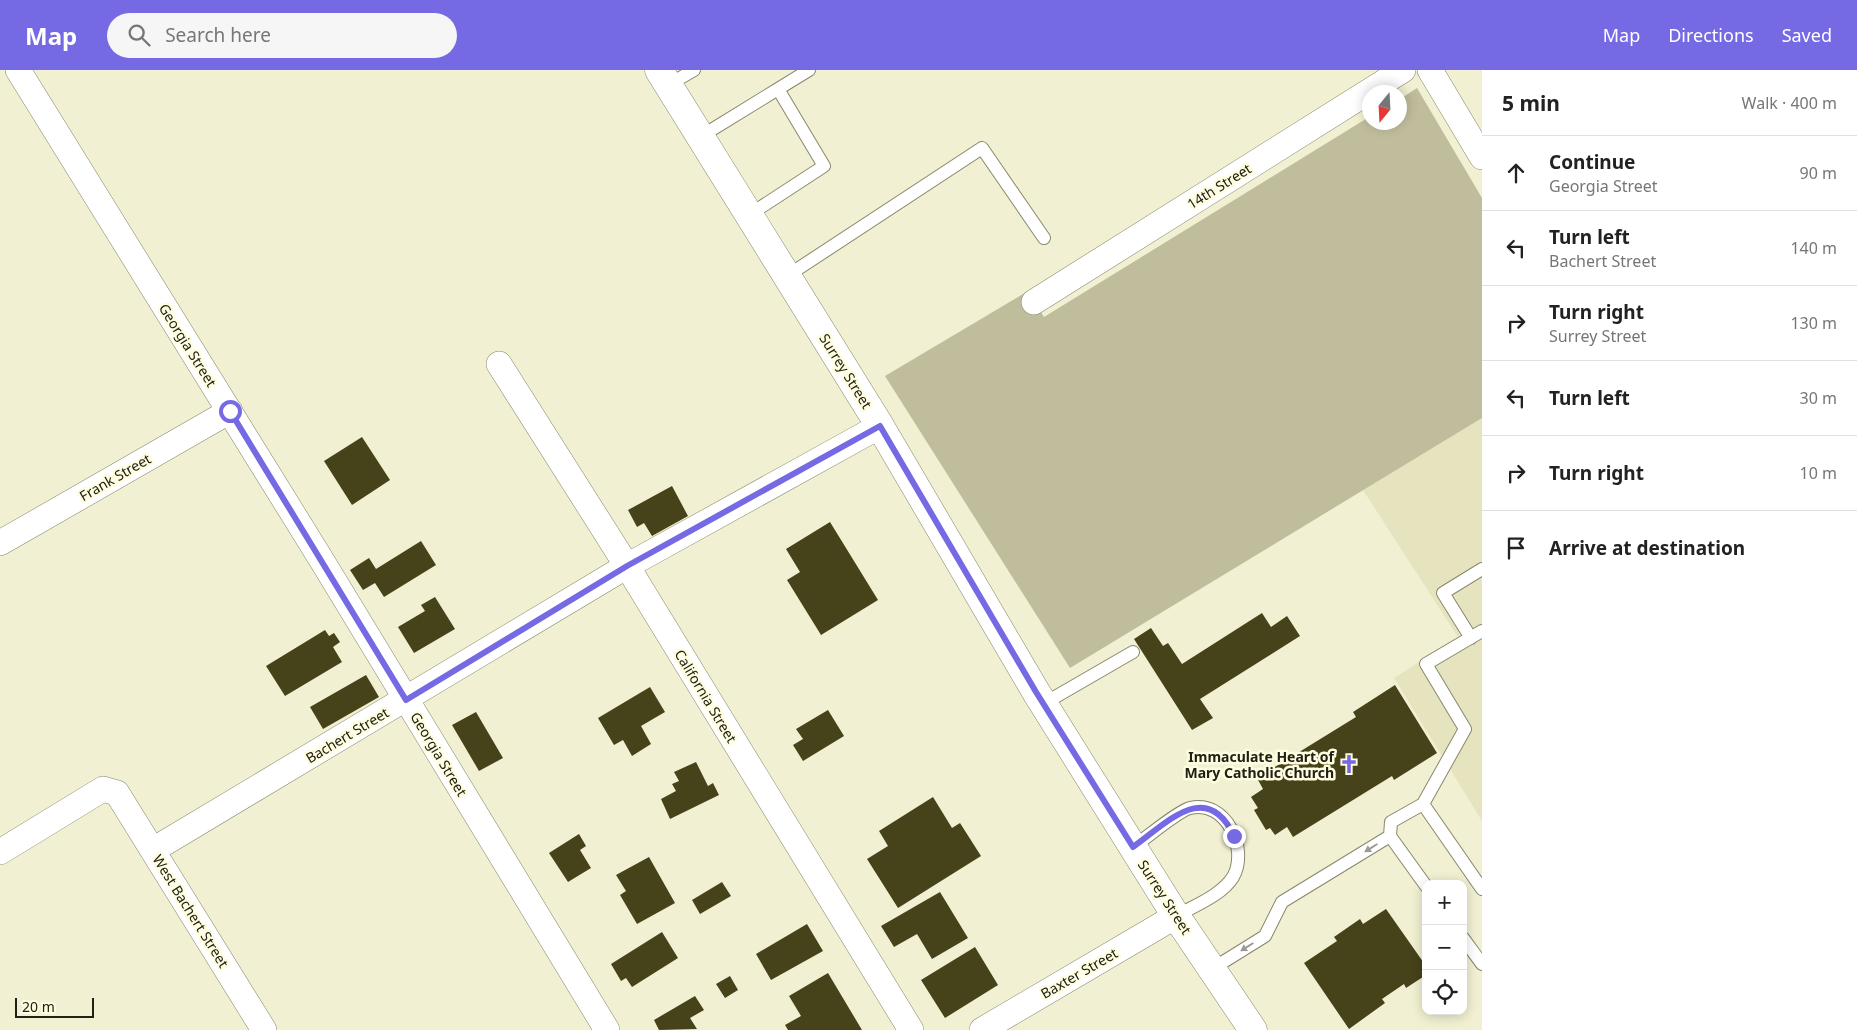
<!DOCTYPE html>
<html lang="en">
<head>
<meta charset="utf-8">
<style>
	:root { --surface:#fff; --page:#f6f6f6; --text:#222; --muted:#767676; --line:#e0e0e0; --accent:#7669e4 }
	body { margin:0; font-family:"Noto Sans",sans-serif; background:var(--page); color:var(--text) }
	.controls { position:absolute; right:15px; bottom:15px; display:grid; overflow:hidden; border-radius:10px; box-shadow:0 2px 12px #0003 }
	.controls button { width:45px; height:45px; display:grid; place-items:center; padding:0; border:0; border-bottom:1px solid var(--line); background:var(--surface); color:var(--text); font:25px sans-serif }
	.compass { position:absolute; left:1362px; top:15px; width:45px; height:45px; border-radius:50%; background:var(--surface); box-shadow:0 2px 12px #0003; rotate:198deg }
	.scale { position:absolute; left:15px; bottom:12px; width:79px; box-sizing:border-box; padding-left:5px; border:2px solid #212016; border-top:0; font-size:14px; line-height:18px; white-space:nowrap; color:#212016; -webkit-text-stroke:4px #fffddf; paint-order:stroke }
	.stop { position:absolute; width:15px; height:15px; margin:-11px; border:4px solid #7669e4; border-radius:50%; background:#fff }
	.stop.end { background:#7669e4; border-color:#fff; box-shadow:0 1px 5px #0008 }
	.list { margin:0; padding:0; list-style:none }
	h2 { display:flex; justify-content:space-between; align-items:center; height:65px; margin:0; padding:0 20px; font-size:21px }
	h2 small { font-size:16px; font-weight:400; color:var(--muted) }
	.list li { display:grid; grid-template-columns:32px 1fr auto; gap:15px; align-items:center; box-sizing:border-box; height:75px; padding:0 20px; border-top:1px solid var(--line) }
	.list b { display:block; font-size:19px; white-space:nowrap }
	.list p { margin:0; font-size:16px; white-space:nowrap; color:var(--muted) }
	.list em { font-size:16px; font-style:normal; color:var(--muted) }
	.icon { flex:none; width:28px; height:28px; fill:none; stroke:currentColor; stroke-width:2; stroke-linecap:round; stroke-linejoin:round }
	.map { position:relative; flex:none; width:1482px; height:960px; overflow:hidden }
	header { display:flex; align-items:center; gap:30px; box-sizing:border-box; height:70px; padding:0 25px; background:var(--accent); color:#fff }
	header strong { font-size:24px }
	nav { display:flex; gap:28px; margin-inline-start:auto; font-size:18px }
	.search { width:350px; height:45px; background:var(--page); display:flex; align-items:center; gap:12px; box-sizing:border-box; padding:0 18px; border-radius:28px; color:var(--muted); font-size:19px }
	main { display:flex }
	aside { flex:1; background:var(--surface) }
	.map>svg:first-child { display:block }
	.built { fill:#e6e3bf }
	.green { fill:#c0bd9d }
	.building { fill:#464219 }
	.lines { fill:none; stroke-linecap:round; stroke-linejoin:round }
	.service-casing { stroke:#88876c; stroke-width:14 }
	.minor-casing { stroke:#88876c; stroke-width:26 }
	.tertiary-casing { stroke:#88876c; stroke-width:29 }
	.service { stroke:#fff; stroke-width:12 }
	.minor { stroke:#fff; stroke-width:25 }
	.tertiary { stroke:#fff; stroke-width:28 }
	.oneway { fill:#9b9b96 }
	.route { stroke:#7669e4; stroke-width:6 }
	.labels { text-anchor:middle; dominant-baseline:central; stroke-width:5; stroke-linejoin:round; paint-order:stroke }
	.street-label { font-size:14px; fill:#212016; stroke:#fffddf }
	.poi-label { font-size:14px; font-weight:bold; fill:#212016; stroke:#fffddf; text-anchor:end }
</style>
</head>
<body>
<header>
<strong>Map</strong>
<div class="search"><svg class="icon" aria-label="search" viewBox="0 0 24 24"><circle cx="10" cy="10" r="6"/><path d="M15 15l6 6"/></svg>Search here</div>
<nav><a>Map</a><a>Directions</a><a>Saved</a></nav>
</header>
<main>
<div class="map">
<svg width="1482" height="960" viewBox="0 0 1482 960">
	<rect width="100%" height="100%" fill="#f1f0d2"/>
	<path class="built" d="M1482,348V751L1394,608L1458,567L1363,420Z"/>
	<path class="green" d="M1417,18L1482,128V348L1070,598L885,306L1028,221L1044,247L1369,47L1370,52H1400V29Z"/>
	<path class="building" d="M362,367L390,410L352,435L324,391Z
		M672,416L688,446L652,466L644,453L637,457L628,440Z
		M830,452L878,530L821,565L787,510L800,502L786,479Z
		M421,471L436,495L384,527L375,513L363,520L350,500L369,488L376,499Z
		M435,527L455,559L414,583L398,557L425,541L421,535Z
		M1262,543L1271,557L1287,546L1300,566L1200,629L1213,648L1192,660L1134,569L1151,558L1163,576L1168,573L1182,594Z
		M325,560L329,566L334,563L340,572L333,577L342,592L285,626L266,596Z
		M366,605L379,627L323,659L310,637Z
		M1395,615L1437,683L1394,710L1392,706L1293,767L1287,757L1275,765L1270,758L1266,760L1254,740L1258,738L1251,727L1263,719L1257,708L1356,647L1353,642Z
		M650,617L665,642L641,656L651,674L632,686L623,670L614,675L598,648Z
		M828,640L844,666L803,691L793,675L803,669L796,659Z
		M476,642L503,688L479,701L452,655Z
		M696,692L708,716L713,713L719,725L670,749L661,729L676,721L672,714L679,711L674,702Z
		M933,727L952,758L960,753L981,786L898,838L867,789L888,776L879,761Z
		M579,764L586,776L580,780L591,798L568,812L549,783Z
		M649,787L675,833L637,854L620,825L626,821L616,805Z
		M722,812L731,826L700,844L692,830Z
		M940,822L968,868L932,889L917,864L894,877L881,856Z
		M1386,839L1426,896V905L1406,918L1404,914L1382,929L1385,933L1349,959L1304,893L1337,871L1334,867L1360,849L1363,854Z
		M807,854L823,881L771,910L756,884Z
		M662,862L678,888L632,917L626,908L621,911L611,894Z
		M975,877L998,915L945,948L921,910Z
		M828,903L862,960H788L785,955L801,946L789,926Z
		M730,906L738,920L725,928L716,914Z
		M695,926L704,940L690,948L697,959L659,960L654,950Z"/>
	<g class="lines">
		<g class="service-casing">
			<path id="service" d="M668,15L694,0
				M700,67L778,19
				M749,145L824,96L778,19L809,0
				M787,206L982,78L1044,168
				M1471,568L1443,523L1482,499
				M1043,634L1133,582
				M1423,734L1465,659L1426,594L1482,561
				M1390,766L1391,752L1423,734L1482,819
				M1133,777C1145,769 1178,741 1190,738C1226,729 1249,779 1233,807C1222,825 1194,836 1176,846
				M1463,868L1482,894
				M1212,899L1265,866L1282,832L1390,766L1426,816"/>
		</g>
		<g class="minor-casing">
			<path id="minor" d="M18,0L324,494L607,960
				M1430,0L1482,87
				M1034,232L1403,0
				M499,294L627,496L911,960
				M0,473L230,341
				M153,780L627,496L880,356
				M0,782L103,719L117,723L264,960
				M982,960L1176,846"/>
		</g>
		<g class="tertiary-casing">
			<path id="tertiary" d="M659,0L880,356L1036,622L1176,846L1253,960"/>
		</g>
		<use href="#service" class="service"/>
		<use href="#minor" class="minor"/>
		<use href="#tertiary" class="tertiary"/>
	</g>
	<defs><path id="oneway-solid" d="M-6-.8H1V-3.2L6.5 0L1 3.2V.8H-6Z" transform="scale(1.25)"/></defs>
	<g class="oneway">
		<use href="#oneway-solid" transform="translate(1371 778) rotate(148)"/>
		<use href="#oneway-solid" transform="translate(1247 877) rotate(148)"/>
	</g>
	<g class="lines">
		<path class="route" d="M230,341L406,630L627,496L880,356L1036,622L1133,777C1167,753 1207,708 1234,766"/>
	</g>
	<defs>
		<g id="church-bare" transform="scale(1.5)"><path d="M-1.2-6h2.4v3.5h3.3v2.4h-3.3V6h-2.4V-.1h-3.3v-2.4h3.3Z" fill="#7669e4" stroke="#fffddf" stroke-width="2.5" paint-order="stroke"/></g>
	</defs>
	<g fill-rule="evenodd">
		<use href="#church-bare" x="1349" y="694"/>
	</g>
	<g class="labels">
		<g class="street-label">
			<text transform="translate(1219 116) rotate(-32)">14th Street</text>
			<text transform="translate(188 275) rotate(58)">Georgia Street</text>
			<text transform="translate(846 301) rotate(58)">Surrey Street</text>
			<text transform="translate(115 407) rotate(-30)">Frank Street</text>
			<text transform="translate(706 626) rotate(59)">California Street</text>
			<text transform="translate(347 665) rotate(-31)">Bachert Street</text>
			<text transform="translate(439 684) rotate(59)">Georgia Street</text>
			<text transform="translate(1165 827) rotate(57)">Surrey Street</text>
			<text transform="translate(191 841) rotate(58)">West Bachert Street</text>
			<text transform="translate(1079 903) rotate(-30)">Baxter Street</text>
		</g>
		<g class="poi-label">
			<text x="1334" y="686">Immaculate Heart of<tspan x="1334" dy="16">Mary Catholic Church</tspan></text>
		</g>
	</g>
</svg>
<div class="controls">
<button>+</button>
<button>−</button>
<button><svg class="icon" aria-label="locate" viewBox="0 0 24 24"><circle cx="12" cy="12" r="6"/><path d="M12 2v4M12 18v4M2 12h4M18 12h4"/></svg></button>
</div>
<svg class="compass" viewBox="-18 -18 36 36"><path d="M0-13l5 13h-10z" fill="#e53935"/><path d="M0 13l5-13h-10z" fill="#767676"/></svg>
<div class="scale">20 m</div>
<div class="stop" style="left:230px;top:341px"></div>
<div class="stop end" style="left:1234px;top:766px"></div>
</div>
<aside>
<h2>5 min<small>Walk · 400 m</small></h2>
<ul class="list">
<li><svg class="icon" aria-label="ahead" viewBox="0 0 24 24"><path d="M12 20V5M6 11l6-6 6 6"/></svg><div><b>Continue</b><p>Georgia Street</p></div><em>90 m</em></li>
<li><svg class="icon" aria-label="left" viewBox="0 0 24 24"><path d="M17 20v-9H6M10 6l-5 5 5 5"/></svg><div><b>Turn left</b><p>Bachert Street</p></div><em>140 m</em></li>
<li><svg class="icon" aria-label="right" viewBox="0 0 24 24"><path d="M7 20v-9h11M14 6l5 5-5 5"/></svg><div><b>Turn right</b><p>Surrey Street</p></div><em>130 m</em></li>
<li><svg class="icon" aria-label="left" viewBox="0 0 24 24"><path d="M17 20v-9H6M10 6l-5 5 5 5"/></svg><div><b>Turn left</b></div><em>30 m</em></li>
<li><svg class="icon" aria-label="right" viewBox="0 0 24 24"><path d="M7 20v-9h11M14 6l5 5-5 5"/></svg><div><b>Turn right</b></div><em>10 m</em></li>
<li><svg class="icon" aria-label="arrive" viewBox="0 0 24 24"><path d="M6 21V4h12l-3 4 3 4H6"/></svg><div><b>Arrive at destination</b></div></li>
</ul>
</aside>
</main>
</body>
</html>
